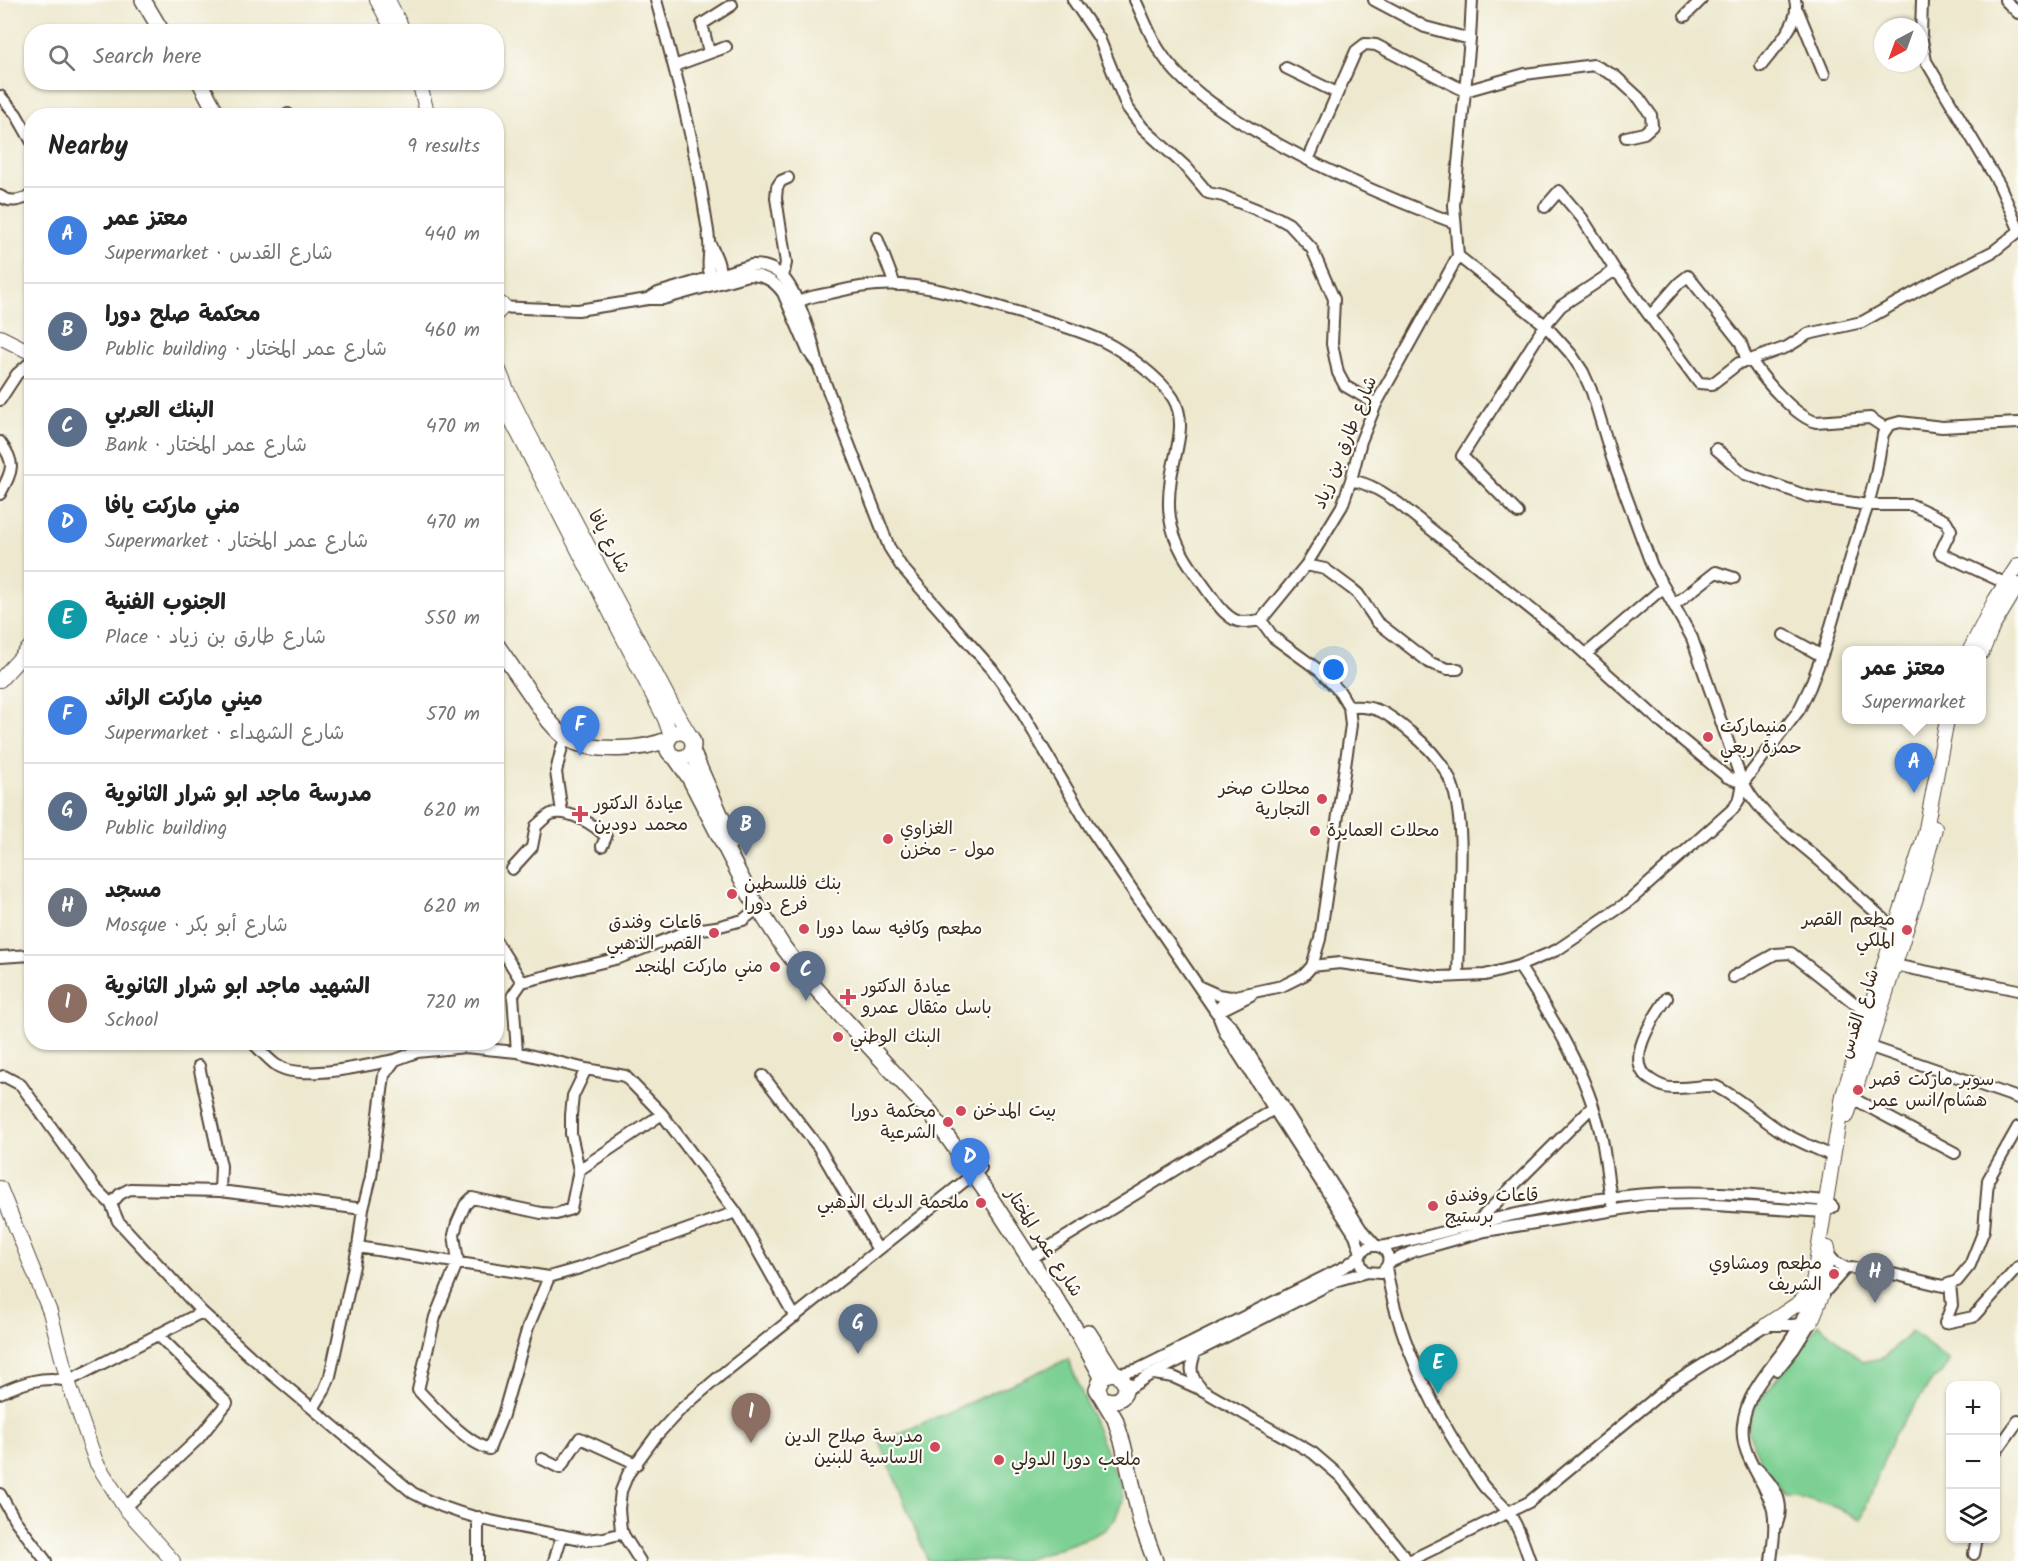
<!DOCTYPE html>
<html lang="en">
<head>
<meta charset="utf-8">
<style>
	:root { --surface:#fff; --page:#f2f2f2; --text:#222; --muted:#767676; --line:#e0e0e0; --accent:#2563eb }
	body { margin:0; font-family:Kalam,"Playpen Sans Arabic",sans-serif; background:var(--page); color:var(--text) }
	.controls { position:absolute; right:18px; bottom:18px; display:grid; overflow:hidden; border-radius:12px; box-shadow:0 2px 4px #0004 }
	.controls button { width:54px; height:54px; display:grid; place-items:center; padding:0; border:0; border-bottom:2px solid var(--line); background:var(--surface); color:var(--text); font:30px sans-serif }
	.compass { position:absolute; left:1874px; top:18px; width:54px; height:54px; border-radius:50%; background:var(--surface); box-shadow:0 2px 4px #0004; rotate:221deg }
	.you { position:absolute; left:1334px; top:670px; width:21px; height:21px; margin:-15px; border:4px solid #fff; border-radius:50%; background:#1a73e8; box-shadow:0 0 0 9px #1a73e833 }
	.badge { display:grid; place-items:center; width:39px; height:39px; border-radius:50%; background:var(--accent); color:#fff; font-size:20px; font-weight:700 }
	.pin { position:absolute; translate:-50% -50px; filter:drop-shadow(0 2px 3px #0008) }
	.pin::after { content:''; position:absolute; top:32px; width:21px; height:18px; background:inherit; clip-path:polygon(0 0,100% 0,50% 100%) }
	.popup { position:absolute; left:1842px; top:646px; width:144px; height:78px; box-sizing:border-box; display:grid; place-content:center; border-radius:12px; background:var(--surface); filter:drop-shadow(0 2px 4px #0005); font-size:20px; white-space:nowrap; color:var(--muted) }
	.popup b { font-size:22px; color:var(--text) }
	.popup::after { content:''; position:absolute; left:50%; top:100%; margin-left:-12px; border:12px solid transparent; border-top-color:var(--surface) }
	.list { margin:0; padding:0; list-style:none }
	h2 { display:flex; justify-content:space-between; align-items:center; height:78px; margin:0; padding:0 24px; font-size:26px }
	h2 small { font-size:20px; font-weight:400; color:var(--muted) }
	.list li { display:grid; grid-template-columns:39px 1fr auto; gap:18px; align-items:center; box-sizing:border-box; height:96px; padding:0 24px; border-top:2px solid var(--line) }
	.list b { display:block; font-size:22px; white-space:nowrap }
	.list p { margin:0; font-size:20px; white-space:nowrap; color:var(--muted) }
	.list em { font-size:20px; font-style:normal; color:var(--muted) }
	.icon { flex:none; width:33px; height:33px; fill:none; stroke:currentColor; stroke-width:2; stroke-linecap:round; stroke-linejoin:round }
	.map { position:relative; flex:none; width:2018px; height:1561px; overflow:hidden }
	.search { position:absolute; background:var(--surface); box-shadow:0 2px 4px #0004; left:24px; top:24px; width:480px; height:66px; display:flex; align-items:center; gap:15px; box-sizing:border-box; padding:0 21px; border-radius:24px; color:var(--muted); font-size:22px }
	.panel { position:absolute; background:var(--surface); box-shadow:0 2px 4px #0004; left:24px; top:108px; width:480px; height:942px; border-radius:24px }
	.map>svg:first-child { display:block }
	.green { fill:#7cd093; stroke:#5c7d58; stroke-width:1.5 }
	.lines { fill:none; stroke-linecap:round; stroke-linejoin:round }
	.minor-casing { stroke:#564638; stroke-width:14 }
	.tertiary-casing { stroke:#564638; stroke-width:16 }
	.secondary-casing { stroke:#564638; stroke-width:18 }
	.minor { stroke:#fff; stroke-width:10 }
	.tertiary { stroke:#fff; stroke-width:14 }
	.secondary { stroke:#fff; stroke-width:15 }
	.poi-dot { fill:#d1495b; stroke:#fdfcf7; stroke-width:2 }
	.labels { text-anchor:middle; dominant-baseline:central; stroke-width:4.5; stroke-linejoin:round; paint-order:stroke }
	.street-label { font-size:18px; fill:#3b2a1e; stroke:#fdfcf7 }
	.poi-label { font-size:18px; fill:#3b2a1e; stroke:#fdfcf7; text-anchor:start }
</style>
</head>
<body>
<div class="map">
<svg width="2018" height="1561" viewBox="0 0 2018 1561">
	<rect width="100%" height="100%" fill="#fdfcf7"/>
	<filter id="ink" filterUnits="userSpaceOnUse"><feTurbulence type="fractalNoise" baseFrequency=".0167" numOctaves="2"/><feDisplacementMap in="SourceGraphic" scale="12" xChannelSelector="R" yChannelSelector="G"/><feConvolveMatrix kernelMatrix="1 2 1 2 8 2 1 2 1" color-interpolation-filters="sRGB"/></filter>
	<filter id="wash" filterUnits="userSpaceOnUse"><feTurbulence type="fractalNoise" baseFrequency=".008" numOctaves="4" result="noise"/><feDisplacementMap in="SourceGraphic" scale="24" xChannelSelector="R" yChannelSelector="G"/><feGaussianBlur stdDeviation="1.35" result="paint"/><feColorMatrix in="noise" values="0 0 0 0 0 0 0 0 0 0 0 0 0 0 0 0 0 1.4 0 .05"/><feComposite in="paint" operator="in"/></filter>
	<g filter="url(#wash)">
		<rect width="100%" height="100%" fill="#ede8ce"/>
		<path class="green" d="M1819,1324L1863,1362L1885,1357L1911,1331L1949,1361L1942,1374L1933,1379L1893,1436L1861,1520C1838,1507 1811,1496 1785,1496L1760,1460L1747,1430L1753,1409Z
			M1068,1359L1121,1488L1122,1501L1115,1519L1105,1530L1090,1537L1024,1561H928L880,1442Z"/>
	</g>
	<g filter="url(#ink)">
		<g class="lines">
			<g class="minor-casing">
				<path id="minor" d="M656,0C676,73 695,144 706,219C707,226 709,234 709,242C711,259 703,270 717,284C723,269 717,258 710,244
					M1073,0L1099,38L1127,107L1143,128L1187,168L1208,193L1223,196L1278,218L1289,224L1312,249L1334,299L1332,344L1338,373L1345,386L1376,404
					M1135,0C1143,16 1149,34 1159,50C1180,84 1218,109 1252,129C1317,168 1385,197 1455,223
					M1374,0L1425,27L1470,39
					M1922,0L1921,35L1926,61L1999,184L2018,227
					M2005,0L2018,13
					M1798,11L1824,74
					M1685,16L1701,0
					M709,52L702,24L732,5
					M674,66L726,47
					M1761,66C1774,48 1802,23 1795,0
					M1286,68L1337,93
					M0,96L16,114L32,142
					M288,114V116
					M1308,160L1356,51L1365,44L1376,45L1465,91L1525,74L1594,65L1615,76L1639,98L1651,115L1652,126L1644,133L1626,137
					M0,196C11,204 21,200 32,195
					M1545,207L1559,191L1582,218L1617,273
					M877,238L895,285
					M1458,256L1545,325L1571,354L1583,372L1592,392L1612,458L1652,566L1692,638L1740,776C1758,818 1799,840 1830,870C1852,891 1875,913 1900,932
					M783,277L786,263L776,198L777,187L781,181L788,178
					M648,299L658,293L752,265C784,264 794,291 804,317C809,332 815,346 817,362L889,547L901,566L922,590L992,669L1017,704L1092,831L1216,1012L1232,1027L1361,1229L1376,1246
					M497,307L578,310L648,299H663L748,275C763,275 774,280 783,293L808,351L816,362
					M791,309C801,297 816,296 831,293C854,287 879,283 903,285C940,287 977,301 1013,311C1043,320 1075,328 1103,341C1125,352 1160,378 1173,398C1188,423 1175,451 1171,478C1169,491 1168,505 1170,518C1174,546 1191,568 1207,590C1215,601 1228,622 1243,622C1249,622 1255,621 1261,620
					M1650,316L1679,283L1688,276L1741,343L1747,361L1787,347L1808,334L1862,322L1937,280L1994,251L2018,232
					M0,400L17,374L32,361
					M0,442C17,464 12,471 0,494
					M1716,449L1745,474L1807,496L1868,505H1912L1946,521L1951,530L1940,553L2005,583
					M1351,480C1370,484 1383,492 1398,503L1571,641L1663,724L1727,777L1743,783
					M1518,513L1462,456L1545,325L1561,306L1611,273H1617L1621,277L1699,383L1712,384L1739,363L1747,361L1753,363C1765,381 1796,417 1816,422L1870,418L1885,428
					M1306,565L1325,569L1352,589L1358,594L1377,622L1430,663L1448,669H1458
					M1674,605L1716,572L1734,578
					M1784,635L1822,656
					M1586,654L1664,587
					M1349,707C1378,705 1388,714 1410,732C1429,747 1449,769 1455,794C1462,823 1461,855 1460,885C1459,915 1459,946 1458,976
					M562,812L556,772L562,747
					M512,869L532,847L536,826C541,822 545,817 551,814C568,808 595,825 606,837L602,846
					M496,941L522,982
					M0,957L32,955
					M1889,964L2018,990
					M1312,966L1340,963L1439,977L1485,975L1519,966L1557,950L1628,902L1734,808L1740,798L1743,783L1799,710L1810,687L1824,650L1856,540L1868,505L1876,474L1883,434L1889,425L1900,422L1942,427L2018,423
					M1519,966C1553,1018 1587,1073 1601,1135C1606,1157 1607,1180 1612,1203
					M1733,977L1775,954L1791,953L1868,1014
					M1200,987L1218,995L1231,997
					M1667,998C1654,1017 1622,1062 1651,1080C1657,1084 1664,1088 1672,1088C1682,1089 1712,1084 1717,1087C1740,1099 1760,1118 1782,1132C1797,1141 1815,1148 1832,1156
					M1219,1011L1251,995
					M1216,1012L1224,1002L1231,997L1282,986L1304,975L1312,966L1320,939L1351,725L1349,707L1340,692L1320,671L1273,637L1261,620L1306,565L1342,506L1351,480L1361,441L1376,404L1458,256L1454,205L1470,39L1472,0
					M1219,1018L1225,1033L1355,1235L1361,1253
					M252,1042C260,1050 268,1059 276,1065C301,1082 366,1065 395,1060
					M1868,1046L2018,1098
					M517,1052L513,995L522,982L619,958L688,931L716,927L743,920L758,908
					M199,1066L221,1166L220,1191
					M763,1076L819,1148L878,1250
					M0,1077L4,1076L21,1085L95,1188L111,1204
					M1852,1098L1955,1153
					M579,1170L662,1114
					M363,1209L220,1191L130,1189L120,1194L111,1204L118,1221L202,1312L250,1356L413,1493C463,1521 530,1528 586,1540L604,1538L623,1533
					M1475,1224L1593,1106
					M358,1247L549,1277L580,1268L736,1212L795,1317
					M1380,1247C1412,1241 1442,1232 1473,1224C1523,1212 1575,1201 1626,1196C1692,1188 1759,1195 1826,1201L1833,1207L1824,1212L1700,1204L1647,1205L1485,1231L1414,1251L1388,1263
					M1828,1254L1835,1262L1846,1268L1872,1269L1943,1286L1957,1281L1970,1265L1984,1230L1988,1180L2018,1127
					M1030,1259L1282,1104
					M1386,1267C1398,1343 1438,1421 1482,1484C1489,1494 1500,1501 1507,1511C1518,1524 1524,1545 1530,1561
					M549,1277L528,1327L503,1415L489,1449C465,1442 436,1409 418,1390L435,1317L458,1261L454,1235L457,1223L465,1205L472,1198L541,1213L556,1214L571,1209L579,1170L571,1134V1115L573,1096L586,1069
					M1822,1295L1846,1268
					M1945,1323L1973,1317L2018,1267
					M1945,1323L1952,1305L1950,1284
					M1196,1351C1190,1366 1189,1375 1200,1387
					M1777,1370L1794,1349L1811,1322
					M1118,1374L1139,1369L1346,1266L1360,1255
					M1154,1374L1173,1377L1202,1390L1313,1453L1341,1477L1408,1561
					M1126,1390L1148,1376L1338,1280L1367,1272L1380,1273C1386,1269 1390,1264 1388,1256C1381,1233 1344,1253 1367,1272
					M0,1393C22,1383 44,1375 68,1381L202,1312
					M313,1409L324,1391L330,1376L358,1247L363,1209L371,1177L384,1075L395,1060L417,1052L465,1047L517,1052L586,1069L625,1076L662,1114L736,1212
					M1996,1452L2018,1421
					M542,1459L560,1468L580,1438L637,1464
					M1758,1469C1773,1485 1786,1501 1777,1524
					M0,1494L15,1520L46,1561
					M125,1508L198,1439L227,1403L157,1334
					M1974,1554L1977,1538
					M478,1561V1517
					M554,1561L562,1535
					M640,1561L621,1531L619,1509L621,1491L628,1474L656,1436L679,1411L721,1375L981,1168
					M1409,1561L1529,1502L1671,1385L1766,1325H1793L1811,1322
					M1771,1561C1773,1544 1776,1527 1773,1510C1766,1480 1739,1457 1743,1424C1747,1389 1776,1364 1793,1336C1802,1322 1808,1306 1812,1289"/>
			</g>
			<g class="tertiary-casing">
				<path id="tertiary" d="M377,0L394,32
					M388,0L404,32
					M419,82L428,116
					M496,301L504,306L496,314
					M0,337L32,353
					M496,363L507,390L527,430L673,707L691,737
					M496,390L665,719L671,736
					M1970,650L1995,600L2018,565
					M1982,652L1992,628L2018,585
					M0,680L32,645
					M1847,1116L1916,898L1935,828
					M0,1188L50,1312L68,1381L96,1462L125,1508L173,1561
					M1811,1322L1822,1295L1828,1248
					M1766,1325L1799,1303L1812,1289L1843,1095L1925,834L1947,720"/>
			</g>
			<g class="secondary-casing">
				<path id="secondary" d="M143,0L162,32
					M200,82L218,116
					M496,644L549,721C556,729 562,736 570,740C595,753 644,750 669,739
					M667 745a13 13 0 1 1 26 0a13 13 0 1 1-26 0Z
					M692,751L732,841
					M675,757L689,777L750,895L784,948L809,981L930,1112L991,1199L1078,1333L1102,1377
					M1088,1332L1114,1373
					M1104,1399C1116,1404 1126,1398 1126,1385L1118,1374L1110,1373L1102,1377L1097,1389L1115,1419L1123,1444L1141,1523L1155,1561"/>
			</g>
			<use href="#minor" class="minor"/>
			<use href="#tertiary" class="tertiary"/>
			<use href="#secondary" class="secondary"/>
		</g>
	</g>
	<g class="poi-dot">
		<circle cx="1708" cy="737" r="6"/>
		<circle cx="1322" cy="799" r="6"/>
		<path d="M577 805h6v6h6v6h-6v6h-6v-6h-6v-6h6z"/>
		<circle cx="1315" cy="831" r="6"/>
		<circle cx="888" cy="839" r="6"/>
		<circle cx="732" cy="894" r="6"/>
		<circle cx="804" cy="929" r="6"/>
		<circle cx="1907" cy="930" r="6"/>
		<circle cx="714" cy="933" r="6"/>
		<circle cx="775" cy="967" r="6"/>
		<path d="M845 988h6v6h6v6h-6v6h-6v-6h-6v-6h6z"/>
		<circle cx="838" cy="1037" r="6"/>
		<circle cx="1858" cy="1090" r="6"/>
		<circle cx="961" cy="1111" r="6"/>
		<circle cx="948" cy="1122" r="6"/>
		<circle cx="981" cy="1203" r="6"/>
		<circle cx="1433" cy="1206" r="6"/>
		<circle cx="1834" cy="1274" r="6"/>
		<circle cx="935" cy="1447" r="6"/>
		<circle cx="999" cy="1460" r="6"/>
	</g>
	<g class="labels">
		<g class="street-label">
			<text transform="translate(1346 443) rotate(-68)">شارع طارق بن زياد</text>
			<text transform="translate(608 542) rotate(62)">شارع يافا</text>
			<text transform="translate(1860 1014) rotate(-72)">شارع القدس</text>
			<text transform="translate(1043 1243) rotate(57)">شارع عمر المختار</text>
		</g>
		<g class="poi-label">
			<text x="1720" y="727">منيماركت<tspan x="1720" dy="21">حمزة ربعي</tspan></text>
			<text x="1310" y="789" text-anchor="end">محلات صخر<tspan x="1310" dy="21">التجارية</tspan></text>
			<text x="594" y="804">عيادة الدكتور<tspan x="594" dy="21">محمد دودين</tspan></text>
			<text x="900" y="829">الغزاوي<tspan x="900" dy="21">مول - مخزن</tspan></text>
			<text x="1327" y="831">محلات العمايرة</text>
			<text x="744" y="884">بنك فللسطين<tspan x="744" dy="21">فرع دورا</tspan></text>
			<text x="1895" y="920" text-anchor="end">مطعم القصر<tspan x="1895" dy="21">الملكي</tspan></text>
			<text x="702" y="923" text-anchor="end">قاعات وفندق<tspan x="702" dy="21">القصر الذهبي</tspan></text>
			<text x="816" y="929">مطعم وكافيه سما دورا</text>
			<text x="763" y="967" text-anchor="end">مني ماركت المنجد</text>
			<text x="862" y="987">عيادة الدكتور<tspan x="862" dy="21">باسل مثقال عمرو</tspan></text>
			<text x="850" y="1037">البنك الوطني</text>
			<text x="1870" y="1080">سوبر ماركت قصر<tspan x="1870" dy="21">هشام/انس عمر</tspan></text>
			<text x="973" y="1111">بيت المدخن</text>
			<text x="936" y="1112" text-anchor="end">محكمة دورا<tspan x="936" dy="21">الشرعية</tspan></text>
			<text x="1445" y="1196">قاعات وفندق<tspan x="1445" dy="21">برستيج</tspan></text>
			<text x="969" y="1203" text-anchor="end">ملحمة الديك الذهبي</text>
			<text x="1822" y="1264" text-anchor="end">مطعم ومشاوي<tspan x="1822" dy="21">الشريف</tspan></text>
			<text x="923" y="1437" text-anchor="end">مدرسة صلاح الدين<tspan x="923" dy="21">الاساسية للبنين</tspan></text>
			<text x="1011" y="1460">ملعب دورا الدولي</text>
		</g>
	</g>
</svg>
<div class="controls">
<button>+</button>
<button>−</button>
<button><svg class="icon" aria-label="layers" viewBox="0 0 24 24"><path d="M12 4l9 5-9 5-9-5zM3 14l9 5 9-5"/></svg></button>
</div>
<svg class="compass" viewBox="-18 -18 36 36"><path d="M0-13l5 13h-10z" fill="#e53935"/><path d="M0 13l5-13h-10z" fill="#767676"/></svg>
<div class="you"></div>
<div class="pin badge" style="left:1914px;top:793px;background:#3f7fe0">A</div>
<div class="popup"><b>معتز عمر</b>Supermarket</div>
<div class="pin badge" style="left:746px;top:856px;background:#5c6f8a">B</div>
<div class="pin badge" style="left:806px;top:1001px;background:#5c6f8a">C</div>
<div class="pin badge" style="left:970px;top:1188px;background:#3f7fe0">D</div>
<div class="pin badge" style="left:1438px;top:1394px;background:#0f9aa8">E</div>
<div class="pin badge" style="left:580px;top:756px;background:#3f7fe0">F</div>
<div class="pin badge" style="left:858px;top:1354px;background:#5c6f8a">G</div>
<div class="pin badge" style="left:1875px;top:1303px;background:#6b7280">H</div>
<div class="pin badge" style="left:751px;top:1443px;background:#8d6e63">I</div>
<div class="search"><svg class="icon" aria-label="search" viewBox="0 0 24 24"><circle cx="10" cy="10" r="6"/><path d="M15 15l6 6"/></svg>Search here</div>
<section class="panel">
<h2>Nearby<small>9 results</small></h2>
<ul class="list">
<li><span class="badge" style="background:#3f7fe0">A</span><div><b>معتز عمر</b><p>Supermarket · شارع القدس</p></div><em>440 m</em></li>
<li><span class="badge" style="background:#5c6f8a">B</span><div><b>محكمة صلح دورا</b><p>Public building · شارع عمر المختار</p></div><em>460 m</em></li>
<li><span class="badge" style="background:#5c6f8a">C</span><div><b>البنك العربي</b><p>Bank · شارع عمر المختار</p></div><em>470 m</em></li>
<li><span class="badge" style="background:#3f7fe0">D</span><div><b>مني ماركت يافا</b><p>Supermarket · شارع عمر المختار</p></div><em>470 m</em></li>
<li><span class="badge" style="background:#0f9aa8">E</span><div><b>الجنوب الفنية</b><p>Place · شارع طارق بن زياد</p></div><em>550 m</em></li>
<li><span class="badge" style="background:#3f7fe0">F</span><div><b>ميني ماركت الرائد</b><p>Supermarket · شارع الشهداء</p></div><em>570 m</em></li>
<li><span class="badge" style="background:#5c6f8a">G</span><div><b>مدرسة ماجد ابو شرار الثانوية</b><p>Public building</p></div><em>620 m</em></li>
<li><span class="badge" style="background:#6b7280">H</span><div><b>مسجد</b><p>Mosque · شارع أبو بكر</p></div><em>620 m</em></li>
<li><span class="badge" style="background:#8d6e63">I</span><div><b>الشهيد ماجد ابو شرار الثانوية</b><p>School</p></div><em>720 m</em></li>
</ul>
</section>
</div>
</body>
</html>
